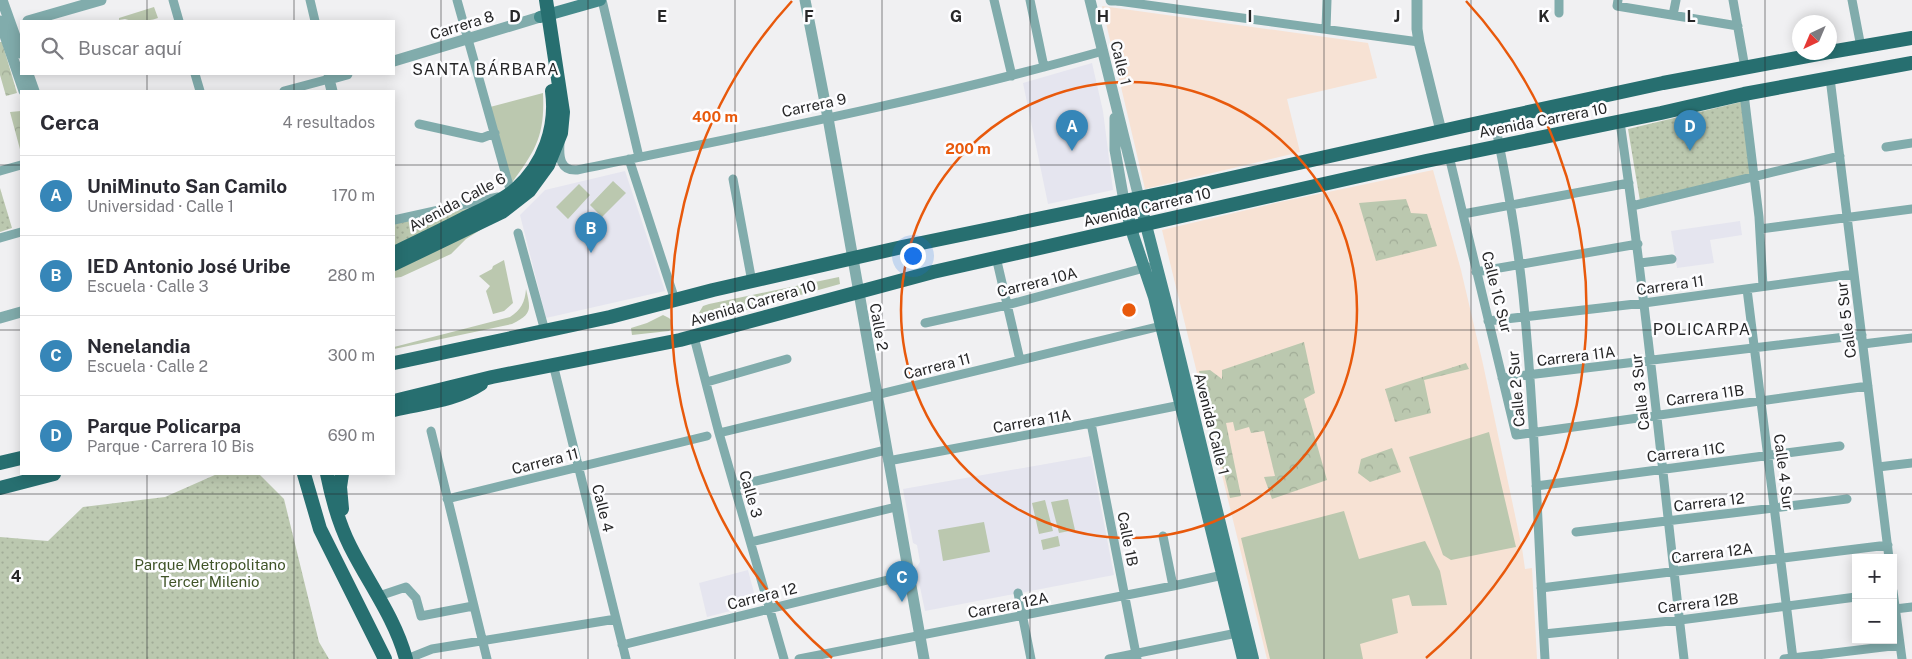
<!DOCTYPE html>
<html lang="es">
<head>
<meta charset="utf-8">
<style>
	:root { --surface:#fff; --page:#f7f7f7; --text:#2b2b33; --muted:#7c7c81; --line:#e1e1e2; --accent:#3686b8 }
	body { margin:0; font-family:"Public Sans",sans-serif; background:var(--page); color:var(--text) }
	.controls { position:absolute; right:15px; bottom:15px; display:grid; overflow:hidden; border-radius:0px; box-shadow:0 2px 12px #0003 }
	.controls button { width:45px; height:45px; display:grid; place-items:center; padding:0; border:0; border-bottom:1px solid var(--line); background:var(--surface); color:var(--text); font:25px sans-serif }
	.compass { position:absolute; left:1792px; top:15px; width:45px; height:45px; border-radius:50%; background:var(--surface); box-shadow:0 2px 12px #0003; rotate:224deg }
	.you { position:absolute; left:912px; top:255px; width:18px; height:18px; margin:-12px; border:4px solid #fff; border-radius:50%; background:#1a73e8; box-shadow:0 0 0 8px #1a73e833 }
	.badge { display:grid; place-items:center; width:32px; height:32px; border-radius:50%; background:var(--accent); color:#fff; font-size:16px; font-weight:700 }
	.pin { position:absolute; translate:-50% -41px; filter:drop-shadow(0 1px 2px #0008) }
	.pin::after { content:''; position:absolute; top:26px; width:18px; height:15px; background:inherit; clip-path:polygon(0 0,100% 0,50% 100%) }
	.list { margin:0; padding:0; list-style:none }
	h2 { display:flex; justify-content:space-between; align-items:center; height:65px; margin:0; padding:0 20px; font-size:21px }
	h2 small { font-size:16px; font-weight:400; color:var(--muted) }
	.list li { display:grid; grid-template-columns:32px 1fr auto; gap:15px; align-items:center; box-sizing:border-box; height:80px; padding:0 20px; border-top:1px solid var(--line) }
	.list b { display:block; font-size:19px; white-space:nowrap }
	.list p { margin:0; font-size:16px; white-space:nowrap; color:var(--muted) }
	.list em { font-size:16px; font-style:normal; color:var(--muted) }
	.icon { flex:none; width:28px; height:28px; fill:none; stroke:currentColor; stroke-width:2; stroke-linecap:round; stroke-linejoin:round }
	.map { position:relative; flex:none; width:1912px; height:659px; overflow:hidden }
	.search { position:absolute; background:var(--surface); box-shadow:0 2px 12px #0003; left:20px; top:20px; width:375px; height:55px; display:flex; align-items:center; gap:12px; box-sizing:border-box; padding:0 18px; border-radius:0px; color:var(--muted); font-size:19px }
	.panel { position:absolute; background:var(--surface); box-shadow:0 2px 12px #0003; left:20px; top:90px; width:375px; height:385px; border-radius:0px }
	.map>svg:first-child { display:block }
	.commercial { fill:#f7e2d4 }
	.built { fill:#e5e5ef }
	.grass { fill:#bbc8af }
	.forest { fill:url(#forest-crowns) }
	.park { fill:url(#park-dots) }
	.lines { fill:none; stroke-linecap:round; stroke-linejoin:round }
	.minor { stroke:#81acac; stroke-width:9 }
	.tertiary { stroke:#81acac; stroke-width:11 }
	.secondary { stroke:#458a8b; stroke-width:12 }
	.primary { stroke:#276f70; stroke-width:14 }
	.grid { fill:none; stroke:#272728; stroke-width:1; stroke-opacity:0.55 }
	.ring { fill:none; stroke:#e8590c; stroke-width:2.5 }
	.labels { text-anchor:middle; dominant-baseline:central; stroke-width:5; stroke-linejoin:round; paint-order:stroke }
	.street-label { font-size:15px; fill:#272728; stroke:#fdfdff }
	.park-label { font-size:15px; fill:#3f5327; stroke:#fdfdff }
	.neighbourhood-label { font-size:16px; letter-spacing:1px; fill:#272728; stroke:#fdfdff }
	.grid-label { font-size:16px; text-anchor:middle; font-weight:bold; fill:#272728; stroke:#fdfdff; stroke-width:5; stroke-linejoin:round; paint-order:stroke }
	.centre { fill:#e8590c; stroke:#fdfdff; stroke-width:2.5 }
	.ring-label { font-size:15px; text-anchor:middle; font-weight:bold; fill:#e8590c; stroke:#fdfdff; stroke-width:5; stroke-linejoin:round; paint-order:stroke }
</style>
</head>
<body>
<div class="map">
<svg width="1912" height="659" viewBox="0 0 1912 659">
	<defs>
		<pattern id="forest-crowns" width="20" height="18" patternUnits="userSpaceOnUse" patternTransform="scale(1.25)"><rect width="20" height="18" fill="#bbc8af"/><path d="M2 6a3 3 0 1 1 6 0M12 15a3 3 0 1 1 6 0" fill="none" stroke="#a1ac97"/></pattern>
		<pattern id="park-dots" width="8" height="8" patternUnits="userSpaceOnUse" patternTransform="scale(1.25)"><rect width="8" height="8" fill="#bbc8af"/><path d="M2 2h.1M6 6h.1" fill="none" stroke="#a1ac97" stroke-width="1.8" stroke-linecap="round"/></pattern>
	</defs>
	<rect width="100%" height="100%" fill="#f0f0f2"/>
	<path class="commercial" d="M1102,6L1368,43L1377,78L1287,99L1300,152L1145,189Z
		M1433,170L1461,270L1483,364L1522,548L1525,569L1532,568L1537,659H1267L1162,230L1280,202Z"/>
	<path class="built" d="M1092,63L1103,111L1113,190L1048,204L1023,83Z
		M625,171L665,291L546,318L520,215L545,190Z
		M1740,221L1742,235L1710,240L1714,263L1677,268L1671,231Z
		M1091,456L1114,575L925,611L916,568L920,562L917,545L913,543L903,489Z
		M748,570L757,604L707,617L699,583Z"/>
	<path class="grass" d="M154,7L158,18C146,22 135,22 125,19L119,20V18Z
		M543,93C545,136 536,150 511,184L490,107Z
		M613,181L626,193L602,217L590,205Z
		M579,184L590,195L568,219L556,207Z
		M496,220L466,239L451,254L401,277L394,278V268Z
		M504,260L513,303L504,311L493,314L486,291L490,286L479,276L492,269L493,266Z
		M839,277L840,284L711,320L703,319L699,313L703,306L709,304Z
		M526,289C531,310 532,314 512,324L394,349V347L510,317C521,310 525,302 526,289Z
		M663,315L669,318L672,321V328L669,331L632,335L631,328L647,323Z
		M1489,432L1516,547L1451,560L1443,555L1409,457Z
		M1068,499L1075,530L1059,533L1051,502Z
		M1045,500L1053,531L1039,534L1032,503Z
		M1344,511L1359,559L1425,541L1440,571L1447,605L1412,606L1409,595L1392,599L1398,633L1360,644L1363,659H1270L1241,538Z
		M984,522L990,552L943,561L938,530Z
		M1058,536L1060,546L1043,550L1041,540Z"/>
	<path class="forest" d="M0,42H2L17,93L6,96L0,75Z
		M21,111V153L10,112Z
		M1406,199L1411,213L1427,214L1437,246L1376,261L1359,203Z
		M1304,342L1315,393L1304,399L1327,480L1272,499L1264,477L1275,476L1264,431L1251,433L1249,427L1235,431L1233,422L1226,423L1241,496L1230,498L1199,371L1210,370L1222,379V370Z
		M1466,363L1469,369L1424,380L1431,413L1395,422L1385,389Z
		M1392,448L1401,472L1370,482L1358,473L1361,459Z"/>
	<path class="park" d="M1741,102L1751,174L1640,201L1628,129Z
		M0,188L12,228L0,232Z
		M475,207L394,248V224Z
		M217,474H259L284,499L319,642L329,659H0V537L48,541L83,507L165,497Z"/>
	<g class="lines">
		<path class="minor" d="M173,0L179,21
			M310,0L315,21
			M457,0L511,193
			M602,0L639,157
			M994,0L1012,76
			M1030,0L1044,67
			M1618,0L1617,6L1738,26
			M1733,0L1745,68
			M1852,0L1861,47
			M1118,1L1419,42
			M1559,13V0
			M1673,15L1676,0
			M1326,29L1327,0
			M195,74L200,91
			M1830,78L1889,558
			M284,91L329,79L328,74
			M1744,94L1759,217L1763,286
			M1494,119C1506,177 1517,236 1523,295C1535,416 1538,538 1545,659
			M1620,122C1646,300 1663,480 1684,659
			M419,124L482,138L495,133
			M560,143C559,157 560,171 577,170C753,134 929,100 1103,51
			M1886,147L1912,143
			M1449,156L1516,435L1868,386
			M629,159L675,300
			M0,171L21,165
			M733,179L752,282
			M1632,206L1840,156
			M1463,214L1629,183
			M394,220L498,197
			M1760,229L1912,209
			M518,233L545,331
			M0,238L21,232
			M996,257L1020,360
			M1640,263L1672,259
			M1476,272L1638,244
			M1747,289L1793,659
			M1488,321L1644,303L1854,274
			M925,323L1007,305L1148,267
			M694,337L719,433L784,659
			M1863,344L1912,338
			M553,364L626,659
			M1502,378L1862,335
			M707,382L787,359
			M1091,423L1137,659
			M431,431L487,659
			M719,433L1161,326
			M888,461L1091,423L1181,405
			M1878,467L1912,463
			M735,486L886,450
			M1536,486L1840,446
			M447,499L707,436
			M1576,532L1847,499
			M1163,536L1173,586
			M751,542L896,507
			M1541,588L1888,545
			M1893,591L1902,659
			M1018,593L1031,659
			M382,595L406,587L416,598L421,616L473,606
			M1895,609L1912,607
			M1544,634L1680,620L1856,597
			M622,645L908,575
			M407,659L432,649L616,619
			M799,659L1173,586L1223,575
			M1109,659L1237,633
			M1784,659L1900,645"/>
		<path class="tertiary" d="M2,0L21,53
			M805,0L828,118L924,659
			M1090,0L1139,198
			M1111,0H1118
			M1417,0V29L1419,42L1441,131
			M0,21L24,91
			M28,21L101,0
			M394,61L540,17
			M28,74L34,91
			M332,91L329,79L347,74
			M1115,118V150L1124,201
			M0,318L21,312"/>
		<path class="secondary" d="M540,17L600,0
			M1139,198L1169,314L1253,659
			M1124,201L1133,235L1154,297L1243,659"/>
		<path class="primary" d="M1830,52L1912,38
			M394,253C417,242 440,231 463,219C481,210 501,202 516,189C544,164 557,127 552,91
			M394,264L502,212L529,191L548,165L561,133L563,112L546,0
			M394,363L610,317L713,290L902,247L1173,191L1464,126L1663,83L1829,52
			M394,401L492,377L680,340L933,272L1426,161L1661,113L1744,94L1912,63
			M394,410C424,403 455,401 481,384
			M0,463L21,458
			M304,474L320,529L385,659
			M327,474C332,499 339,524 350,546C369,584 395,618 406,659
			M342,474L340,487L342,509
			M0,488L54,474"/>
	</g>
	<path class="grid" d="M147,0V21M294,0V21M441,0V659M588,0V659M735,0V659M882,0V659M1030,0V659M1177,0V659M1324,0V659M1471,0V659M1618,0V659M1765,0V659M147,74V91M294,74V91M0,165H21M394,165H1912M0,330H21M394,330H1912M147,474V659M294,474V659M0,494H1912"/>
	<g class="ring">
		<circle cx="1129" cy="310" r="228"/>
		<path d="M832 658A457 457 0 0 1 792 1M1466 1A457 457 0 0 1 1426 658"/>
	</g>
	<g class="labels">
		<g class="street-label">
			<text transform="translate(462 25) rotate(-17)">Carrera 8</text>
			<text transform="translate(1121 63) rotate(76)">Calle 1</text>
			<text transform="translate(814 105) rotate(-12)">Carrera 9</text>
			<text transform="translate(1543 120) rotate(-11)">Avenida Carrera 10</text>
			<text transform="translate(457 202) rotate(-28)">Avenida Calle 6</text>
			<text transform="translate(1147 207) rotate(-13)">Avenida Carrera 10</text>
			<text transform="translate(1037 282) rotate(-14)">Carrera 10A</text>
			<text transform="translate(1670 285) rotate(-8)">Carrera 11</text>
			<text transform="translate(1497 292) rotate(76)">Calle 1C Sur</text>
			<text transform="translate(753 303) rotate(-16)">Avenida Carrera 10</text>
			<text transform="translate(1846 320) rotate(-97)">Calle 5 Sur</text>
			<text transform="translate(879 327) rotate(80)">Calle 2</text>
			<text transform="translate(1576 356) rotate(-7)">Carrera 11A</text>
			<text transform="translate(937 366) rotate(-14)">Carrera 11</text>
			<text transform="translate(1516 389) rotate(-95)">Calle 2 Sur</text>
			<text transform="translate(1640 392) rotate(-96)">Calle 3 Sur</text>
			<text transform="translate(1705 395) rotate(-8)">Carrera 11B</text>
			<text transform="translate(1032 421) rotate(-10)">Carrera 11A</text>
			<text transform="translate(1212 424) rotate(76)">Avenida Calle 1</text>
			<text transform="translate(1686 452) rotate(-7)">Carrera 11C</text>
			<text transform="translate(545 461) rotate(-14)">Carrera 11</text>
			<text transform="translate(1784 472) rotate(83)">Calle 4 Sur</text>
			<text transform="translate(751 494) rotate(74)">Calle 3</text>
			<text transform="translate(1709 502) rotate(-7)">Carrera 12</text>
			<text transform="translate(603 508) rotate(76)">Calle 4</text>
			<text transform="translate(1128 539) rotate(79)">Calle 1B</text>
			<text transform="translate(1712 553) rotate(-7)">Carrera 12A</text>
			<text transform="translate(762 596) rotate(-14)">Carrera 12</text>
			<text transform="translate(1698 603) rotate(-7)">Carrera 12B</text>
			<text transform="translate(1008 605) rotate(-11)">Carrera 12A</text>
		</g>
		<g class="park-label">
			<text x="210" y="564">Parque Metropolitano<tspan x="210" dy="17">Tercer Milenio</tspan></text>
		</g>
		<g class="neighbourhood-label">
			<text x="486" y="69">SANTA BÁRBARA</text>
			<text x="1702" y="329">POLICARPA</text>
		</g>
	</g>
	<g class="grid-label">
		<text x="515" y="22">D</text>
		<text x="662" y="22">E</text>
		<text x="809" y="22">F</text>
		<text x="956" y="22">G</text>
		<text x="1103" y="22">H</text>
		<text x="1250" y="22">I</text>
		<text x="1397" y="22">J</text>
		<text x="1544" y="22">K</text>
		<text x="1691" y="22">L</text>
		<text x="16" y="582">4</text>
	</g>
	<circle cx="1129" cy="310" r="8" class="centre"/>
	<g class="ring-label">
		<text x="715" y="122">400 m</text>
		<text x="968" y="154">200 m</text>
	</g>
</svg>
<div class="controls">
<button>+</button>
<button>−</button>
</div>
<svg class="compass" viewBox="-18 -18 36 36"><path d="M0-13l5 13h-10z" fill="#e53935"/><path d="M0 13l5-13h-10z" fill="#7c7c81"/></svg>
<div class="you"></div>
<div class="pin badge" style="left:1072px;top:151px">A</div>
<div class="pin badge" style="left:591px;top:253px">B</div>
<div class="pin badge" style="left:902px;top:602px">C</div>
<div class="pin badge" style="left:1690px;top:151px">D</div>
<div class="search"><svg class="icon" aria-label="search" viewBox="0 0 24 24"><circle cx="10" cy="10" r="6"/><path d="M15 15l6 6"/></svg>Buscar aquí</div>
<section class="panel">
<h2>Cerca<small>4 resultados</small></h2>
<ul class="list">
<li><span class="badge">A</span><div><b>UniMinuto San Camilo</b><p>Universidad · Calle 1</p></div><em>170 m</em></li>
<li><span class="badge">B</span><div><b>IED Antonio José Uribe</b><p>Escuela · Calle 3</p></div><em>280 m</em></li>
<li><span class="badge">C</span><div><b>Nenelandia</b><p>Escuela · Calle 2</p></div><em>300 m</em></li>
<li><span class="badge">D</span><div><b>Parque Policarpa</b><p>Parque · Carrera 10 Bis</p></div><em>690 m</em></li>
</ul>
</section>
</div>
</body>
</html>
